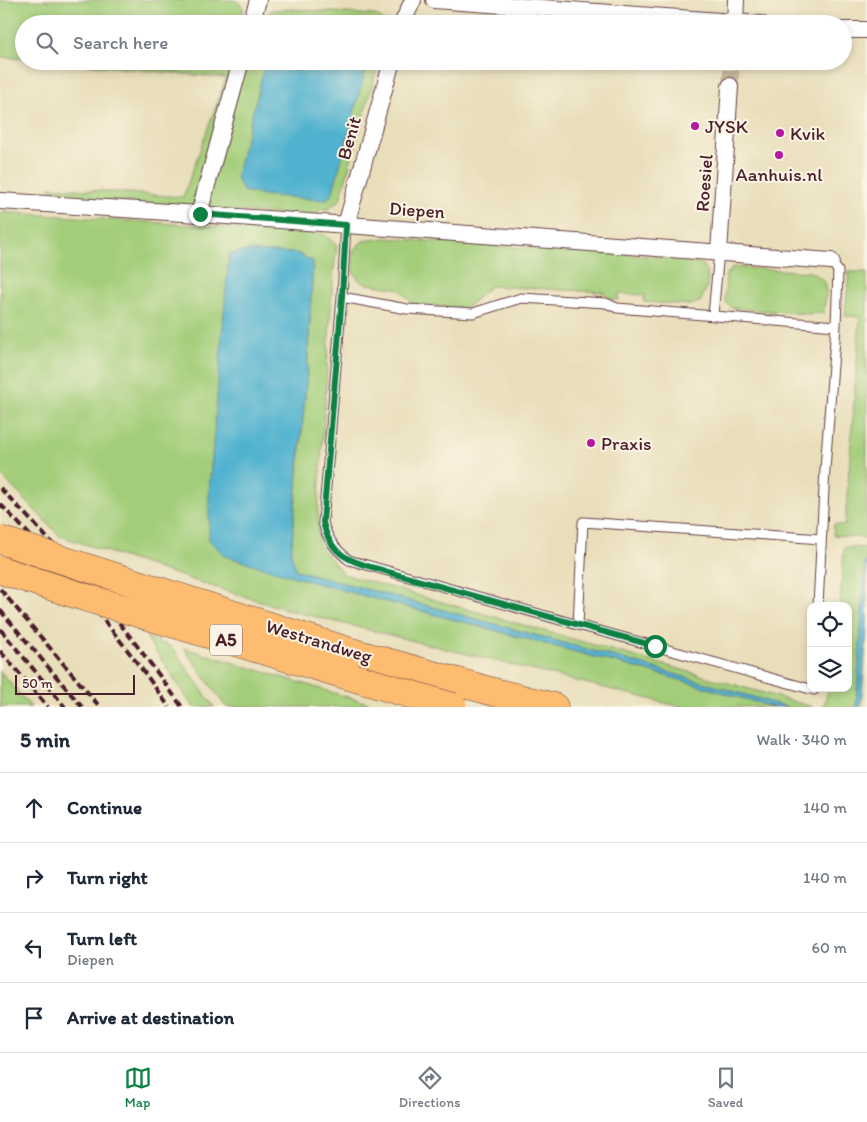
<!DOCTYPE html>
<html lang="en">
<head>
<meta charset="utf-8">
<style>
	:root { --surface:#fff; --page:#f6f6f7; --text:#1f2937; --muted:#747a83; --line:#e0e1e3; --accent:#0b8043 }
	body { margin:0; font-family:Itim,sans-serif; background:var(--page); color:var(--text) }
	.controls { position:absolute; right:15px; bottom:15px; display:grid; overflow:hidden; border-radius:10px; box-shadow:0 2px 8px #0003 }
	.controls button { width:45px; height:45px; display:grid; place-items:center; padding:0; border:0; border-bottom:1px solid var(--line); background:var(--surface); color:var(--text); font:25px sans-serif }
	.scale { position:absolute; left:15px; bottom:12px; width:120px; box-sizing:border-box; padding-left:5px; border:2px solid #4a1f2b; border-top:0; font-size:14px; line-height:18px; white-space:nowrap; color:#4a1f2b; -webkit-text-stroke:4px #fcf5e5; paint-order:stroke }
	.stop { position:absolute; width:15px; height:15px; margin:-11px; border:4px solid #0b8043; border-radius:50%; background:#fff }
	.stop.end { background:#0b8043; border-color:#fff; box-shadow:0 1px 5px #0008 }
	.list { margin:0; padding:0; list-style:none }
	h2 { display:flex; justify-content:space-between; align-items:center; height:65px; margin:0; padding:0 20px; font-size:21px }
	h2 small { font-size:16px; font-weight:400; color:var(--muted) }
	.list li { display:grid; grid-template-columns:32px 1fr auto; gap:15px; align-items:center; box-sizing:border-box; height:70px; padding:0 20px; border-top:1px solid var(--line) }
	.list b { display:block; font-size:19px; white-space:nowrap }
	.list p { margin:0; font-size:16px; white-space:nowrap; color:var(--muted) }
	.list em { font-size:16px; font-style:normal; color:var(--muted) }
	.icon { flex:none; width:28px; height:28px; fill:none; stroke:currentColor; stroke-width:2; stroke-linecap:round; stroke-linejoin:round }
	.map { position:relative; flex:none; width:867px; height:707px; overflow:hidden }
	.search { position:absolute; background:var(--surface); box-shadow:0 2px 8px #0003; left:15px; right:15px; top:15px; height:55px; display:flex; align-items:center; gap:12px; box-sizing:border-box; padding:0 18px; border-radius:28px; color:var(--muted); font-size:19px }
	.sheet { height:345px; background:var(--surface) }
	nav { display:flex; justify-content:space-around; align-items:center; box-sizing:border-box; height:70px; border-top:1px solid var(--line); background:var(--surface); font-size:14px; color:var(--muted) }
	nav a { display:grid; justify-items:center; gap:2px }
	nav .on { color:var(--accent) }
	.map>svg:first-child { display:block }
	.green { fill:#a3cd79; stroke:#767652 }
	.water { fill:#51b2cf; stroke:#4e687d }
	.lines { fill:none; stroke-linecap:round; stroke-linejoin:round }
	.street-tunnel { stroke:#c8b89d; stroke-width:16; stroke-dasharray:16 8; stroke-linecap:butt }
	.lane-casing { stroke:#623c40; stroke-width:11 }
	.street-casing { stroke:#623c40; stroke-width:18 }
	.highway-casing { stroke:#623c40; stroke-width:29 }
	.lane { stroke:#fff; stroke-width:9 }
	.street { stroke:#fff; stroke-width:16 }
	.highway { stroke:#fdbc70; stroke-width:28 }
	.rail { stroke:#4a1f2b; stroke-width:4; stroke-dasharray:8 4; stroke-linecap:butt }
	.highway-bridge-casing { stroke:#623c40; stroke-width:29; stroke-linecap:butt }
	.highway-bridge { stroke:#fdbc70; stroke-width:28 }
	.route { stroke:#0b8043; stroke-width:6 }
	.poi-dot { fill:#b5179e; stroke:#fcf5e5; stroke-width:2 }
	.labels { text-anchor:middle; dominant-baseline:central; stroke-width:4; stroke-linejoin:round; paint-order:stroke }
	.shield { fill:#fcf5e5; stroke:#7f5f63; stroke-width:1 }
	.shield-label { font-size:18px; font-weight:bold; fill:#4a1f2b }
	.poi-label { font-size:19px; fill:#4a1f2b; stroke:#fcf5e5; text-anchor:start }
	.street-label { font-size:19px; fill:#4a1f2b; stroke:#fcf5e5 }
</style>
</head>
<body>
<div class="map">
<svg width="867" height="707" viewBox="0 0 867 707">
	<rect width="100%" height="100%" fill="#fcf5e5"/>
	<filter id="ink" filterUnits="userSpaceOnUse"><feTurbulence type="fractalNoise" baseFrequency=".02" numOctaves="2"/><feDisplacementMap in="SourceGraphic" scale="10" xChannelSelector="R" yChannelSelector="G"/><feConvolveMatrix kernelMatrix="1 2 1 2 8 2 1 2 1" color-interpolation-filters="sRGB"/></filter>
	<filter id="wash" filterUnits="userSpaceOnUse"><feTurbulence type="fractalNoise" baseFrequency=".0096" numOctaves="4" result="noise"/><feDisplacementMap in="SourceGraphic" scale="20" xChannelSelector="R" yChannelSelector="G"/><feGaussianBlur stdDeviation="1.12" result="paint"/><feColorMatrix in="noise" values="0 0 0 0 0 0 0 0 0 0 0 0 0 0 0 0 0 1.4 0 .05"/><feComposite in="paint" operator="in"/></filter>
	<g filter="url(#wash)">
		<rect width="100%" height="100%" fill="#e8deba"/>
		<path class="green" d="M0,0H236L243,7V21L261,23L272,10L291,9L375,15L383,20L385,24H24V59L0,57Z
			M47,61H379L340,200L328,209H319L317,217L59,197L49,187L183,197L226,78Z
			M0,212L324,234L337,246L333,275L318,511L319,545L343,574L813,707H787L623,659L296,570L291,554L307,373L313,261L209,540L312,582L663,675L773,707H682L296,612L217,588L60,536L0,474Z
			M385,238L660,257L703,264C712,280 707,287 700,302L690,305L644,302V295L618,294L619,300L610,299L603,292L490,286L465,309L413,304L399,289L362,283L353,273V250L363,241Z
			M732,267L810,272C832,281 825,292 824,313L809,314L732,308L725,302L726,273L730,272Z
			M849,272H867V538L833,535L834,524L845,525L860,317L845,316Z
			M844,547L867,548L856,707H823L829,688H848V606H840Z
			M146,637L172,647L214,707H193Z
			M184,648L381,707H226Z
			M0,671L31,707H0Z"/>
		<path class="water" d="M266,61H368L332,195L325,200L261,195L243,191L236,177Z
			M246,251L296,253L313,261L307,373L291,553L296,570L623,659L787,707H773L663,675L312,582L225,556L209,540V491L229,254Z
			M865,562H867V627L861,707H856Z"/>
	</g>
	<g filter="url(#ink)">
		<g class="lines">
			<path class="street-tunnel" d="M730,86L732,61"/>
			<g class="lane-casing">
				<path id="lane" d="M346,225L342,297L407,309L473,313L521,298L606,303L617,308L836,326L825,469L818,606
					M831,261L838,271L836,326
					M342,297L323,522C327,539 335,549 349,560L578,625
					M713,315L719,252
					M814,688V690L796,685L578,625L583,522L821,539"/>
			</g>
			<g class="street-casing">
				<path id="street" d="M434,0L761,24
					M251,24L258,0
					M402,24L413,0
					M735,24L736,0
					M843,30H867
					M0,201L199,214L831,261
					M199,214L241,61
					M346,225L392,61
					M719,252L730,86"/>
			</g>
			<g class="highway-casing">
				<path id="highway" d="M351,652L490,691L554,707"/>
			</g>
			<use href="#lane" class="lane"/>
			<use href="#street" class="street"/>
			<use href="#highway" class="highway"/>
			<path class="rail" d="M0,488C67,556 127,629 182,707
				M0,504C62,567 119,635 169,707
				M0,589L100,707
				M0,610L82,707
				M0,629L65,707
				M0,651L48,707"/>
			<g class="highway-bridge-casing">
				<path id="highway-bridge" d="M0,540L351,652
					M0,570L84,597L453,707"/>
			</g>
			<use href="#highway-bridge" class="highway-bridge"/>
		</g>
	</g>
	<g class="lines" filter="url(#ink)">
		<path class="route" d="M200,214L346,225L342,297L323,522C331,560 356,562 388,572L655,646"/>
	</g>
	<g class="poi-dot">
		<circle cx="695" cy="126" r="5"/>
		<circle cx="780" cy="133" r="5"/>
		<circle cx="779" cy="155" r="5"/>
		<circle cx="591" cy="443" r="5"/>
	</g>
	<g class="labels">
		<rect class="shield" x="210" y="624.5" width="32" height="31" rx="4"/>
		<g class="shield-label">
			<text x="226" y="640">A5</text>
		</g>
		<g class="poi-label">
			<text x="705" y="126">JYSK</text>
			<text x="790" y="133">Kvik</text>
			<text x="779" y="174" text-anchor="middle">Aanhuis.nl</text>
			<text x="601" y="443">Praxis</text>
		</g>
		<g class="street-label">
			<text transform="translate(349 138) rotate(-74)">Benit</text>
			<text transform="translate(704 183) rotate(-86)">Roesiel</text>
			<text transform="translate(417 210) rotate(4)">Diepen</text>
			<text transform="translate(319 641) rotate(17)">Westrandweg</text>
		</g>
	</g>
</svg>
<div class="controls">
<button><svg class="icon" aria-label="locate" viewBox="0 0 24 24"><circle cx="12" cy="12" r="6"/><path d="M12 2v4M12 18v4M2 12h4M18 12h4"/></svg></button>
<button><svg class="icon" aria-label="layers" viewBox="0 0 24 24"><path d="M12 4l9 5-9 5-9-5zM3 14l9 5 9-5"/></svg></button>
</div>
<div class="scale">50 m</div>
<div class="stop" style="left:655px;top:646px"></div>
<div class="stop end" style="left:200px;top:214px"></div>
<div class="search"><svg class="icon" aria-label="search" viewBox="0 0 24 24"><circle cx="10" cy="10" r="6"/><path d="M15 15l6 6"/></svg>Search here</div>
</div>
<section class="sheet">
<h2>5 min<small>Walk · 340 m</small></h2>
<ul class="list">
<li><svg class="icon" aria-label="ahead" viewBox="0 0 24 24"><path d="M12 20V5M6 11l6-6 6 6"/></svg><div><b>Continue</b></div><em>140 m</em></li>
<li><svg class="icon" aria-label="right" viewBox="0 0 24 24"><path d="M7 20v-9h11M14 6l5 5-5 5"/></svg><div><b>Turn right</b></div><em>140 m</em></li>
<li><svg class="icon" aria-label="left" viewBox="0 0 24 24"><path d="M17 20v-9H6M10 6l-5 5 5 5"/></svg><div><b>Turn left</b><p>Diepen</p></div><em>60 m</em></li>
<li><svg class="icon" aria-label="arrive" viewBox="0 0 24 24"><path d="M6 21V4h12l-3 4 3 4H6"/></svg><div><b>Arrive at destination</b></div></li>
</ul>
</section>
<nav>
<a class="on"><svg class="icon" aria-label="map" viewBox="0 0 24 24"><path d="M3 6l6-2 6 2 6-2v14l-6 2-6-2-6 2zM9 4v14M15 6v14"/></svg>Map</a>
<a><svg class="icon" aria-label="directions" viewBox="0 0 24 24"><path d="M12 3l9 9-9 9-9-9zM9 14v-3h6M13 9l2 2-2 2"/></svg>Directions</a>
<a><svg class="icon" aria-label="saved" viewBox="0 0 24 24"><path d="M7 4h10v16l-5-4-5 4z"/></svg>Saved</a>
</nav>
</body>
</html>
